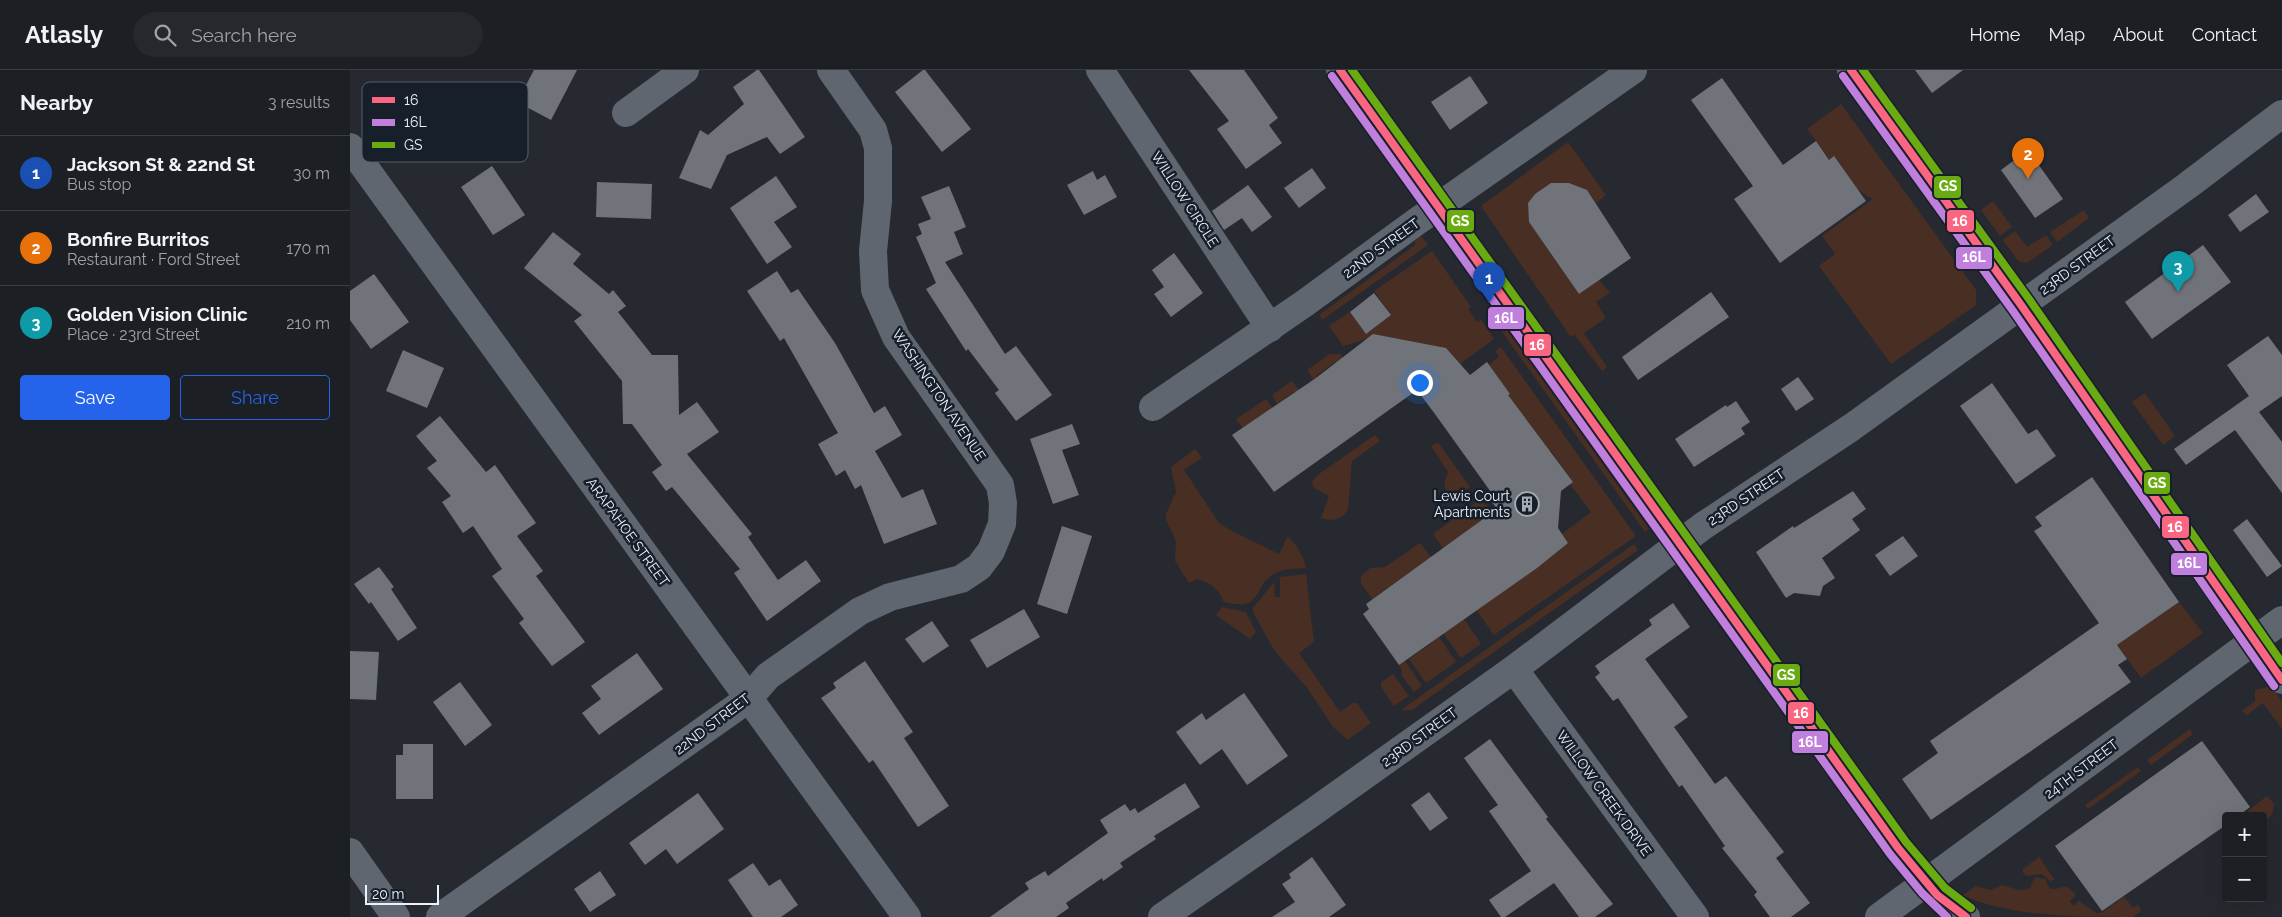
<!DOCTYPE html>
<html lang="en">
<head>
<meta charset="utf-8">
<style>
	:root { --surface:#1c2024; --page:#25282c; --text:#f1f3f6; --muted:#a0a3a6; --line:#3a3e41; --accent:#2563eb }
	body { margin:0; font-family:Raleway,sans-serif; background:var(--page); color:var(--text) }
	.controls { position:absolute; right:15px; bottom:15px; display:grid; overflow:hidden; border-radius:5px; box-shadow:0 5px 20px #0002 }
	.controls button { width:45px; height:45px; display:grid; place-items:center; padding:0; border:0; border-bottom:1px solid var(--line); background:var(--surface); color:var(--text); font:25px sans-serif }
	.scale { position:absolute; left:15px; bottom:12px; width:74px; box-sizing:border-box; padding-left:5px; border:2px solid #ecf2fb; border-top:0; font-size:14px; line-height:18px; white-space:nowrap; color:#ecf2fb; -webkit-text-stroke:4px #171f2b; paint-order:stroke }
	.you { position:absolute; left:1069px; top:312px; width:18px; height:18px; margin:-12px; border:4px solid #fff; border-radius:50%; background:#1a73e8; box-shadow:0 0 0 8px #1a73e833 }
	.badge { display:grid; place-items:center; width:32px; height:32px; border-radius:50%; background:var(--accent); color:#fff; font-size:16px; font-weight:700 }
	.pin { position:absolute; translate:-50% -41px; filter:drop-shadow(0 1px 2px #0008) }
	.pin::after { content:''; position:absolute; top:26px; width:18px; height:15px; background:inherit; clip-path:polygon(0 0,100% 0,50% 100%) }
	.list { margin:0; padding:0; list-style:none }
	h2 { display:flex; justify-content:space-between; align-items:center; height:65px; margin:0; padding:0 20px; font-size:21px }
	h2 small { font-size:16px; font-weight:400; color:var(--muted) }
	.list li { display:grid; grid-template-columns:32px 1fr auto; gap:15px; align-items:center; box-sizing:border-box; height:75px; padding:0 20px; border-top:1px solid var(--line) }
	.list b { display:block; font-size:19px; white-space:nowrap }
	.list p { margin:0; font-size:16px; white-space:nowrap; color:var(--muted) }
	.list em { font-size:16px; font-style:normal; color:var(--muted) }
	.actions { display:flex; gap:10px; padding:15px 20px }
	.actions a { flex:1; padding:11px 0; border:1px solid var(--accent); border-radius:5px; text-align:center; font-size:18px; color:var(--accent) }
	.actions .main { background:var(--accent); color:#fff }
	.icon { flex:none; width:28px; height:28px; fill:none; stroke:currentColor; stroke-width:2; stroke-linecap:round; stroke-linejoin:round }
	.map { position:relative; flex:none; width:1932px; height:847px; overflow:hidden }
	header { display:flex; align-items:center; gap:30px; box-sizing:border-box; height:70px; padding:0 25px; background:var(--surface); border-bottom:1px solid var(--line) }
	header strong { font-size:24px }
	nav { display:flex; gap:28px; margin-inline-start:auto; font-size:18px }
	.search { width:350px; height:45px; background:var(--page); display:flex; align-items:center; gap:12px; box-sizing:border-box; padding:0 18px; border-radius:28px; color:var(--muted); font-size:19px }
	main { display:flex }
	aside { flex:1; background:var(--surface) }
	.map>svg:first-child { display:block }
	.green { fill:#492e23 }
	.building { fill:#70747a }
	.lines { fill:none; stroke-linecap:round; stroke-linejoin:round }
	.minor { stroke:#5f6670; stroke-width:28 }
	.major { stroke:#606670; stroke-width:28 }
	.bus-1-casing { stroke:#171f2b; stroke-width:11 }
	.bus-2-casing { stroke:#171f2b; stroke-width:11 }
	.bus-3-casing { stroke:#171f2b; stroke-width:11 }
	.bus-1 { stroke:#fa6682; stroke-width:8 }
	.bus-2 { stroke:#c07fdc; stroke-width:8 }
	.bus-3 { stroke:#69ab11; stroke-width:8 }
	.labels { text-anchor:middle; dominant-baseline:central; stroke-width:5; stroke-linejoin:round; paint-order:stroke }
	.street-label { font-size:14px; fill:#ecf2fb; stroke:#171f2b }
	.poi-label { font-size:14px; fill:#ecf2fb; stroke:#171f2b; text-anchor:end }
	.key { fill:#171f2b; stroke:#575e69; stroke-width:1 }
	.key-label { font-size:14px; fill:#ecf2fb }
	.line-badge { stroke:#171f2b; stroke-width:2 }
	.badge-label { font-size:14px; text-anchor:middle; font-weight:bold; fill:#fff }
</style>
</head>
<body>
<header>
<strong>Atlasly</strong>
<div class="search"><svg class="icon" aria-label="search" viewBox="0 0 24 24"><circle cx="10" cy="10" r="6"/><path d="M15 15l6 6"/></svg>Search here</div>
<nav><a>Home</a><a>Map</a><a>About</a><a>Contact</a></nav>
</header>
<main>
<aside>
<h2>Nearby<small>3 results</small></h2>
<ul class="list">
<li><span class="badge" style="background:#1a4fb4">1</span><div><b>Jackson St &amp; 22nd St</b><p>Bus stop</p></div><em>30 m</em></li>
<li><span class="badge" style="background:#e8710a">2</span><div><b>Bonfire Burritos</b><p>Restaurant · Ford Street</p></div><em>170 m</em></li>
<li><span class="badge" style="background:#0f9aa8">3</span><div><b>Golden Vision Clinic</b><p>Place · 23rd Street</p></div><em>210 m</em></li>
</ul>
<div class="actions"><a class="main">Save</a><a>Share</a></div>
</aside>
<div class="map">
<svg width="1932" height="847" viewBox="0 0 1932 847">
	<rect width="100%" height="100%" fill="#262a30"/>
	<path class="green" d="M1491,34L1626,220V235L1541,294L1469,196L1485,184L1472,166L1523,129C1494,115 1477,84 1457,59Z
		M1218,72L1256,125L1246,133L1237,120L1219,113H1201L1185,124L1178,133L1179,152L1229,224L1249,210L1260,223L1246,232L1256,248L1234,263L1257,297L1252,301L1225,265L1220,266L1131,136Z
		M1643,131L1662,157L1650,166L1631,140Z
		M1734,140L1739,148L1707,172L1700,162Z
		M1665,161L1677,177L1696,165L1703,175L1677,193L1668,191L1653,170Z
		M1071,166L1078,175L972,250L969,245L1065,175V171Z
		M1082,181L1121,237L1118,239L1127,252L1131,250L1144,269L1110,294L1017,269L993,276L979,256L1000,242L1016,264L1041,245L1024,221Z
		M1154,256L1299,459L1295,462L1150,259Z
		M1151,277L1286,466L1144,565L1123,535L1130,538L1218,473L1212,464L1241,442L1220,414L1223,412L1201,381L1193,387L1153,329L1160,324L1139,295L1149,286L1145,281Z
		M980,284H990L996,293L990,297L985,292L966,306L970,313L967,315L957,300Z
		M942,311L953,325L949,328L944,322L927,334L922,325Z
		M1795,323L1825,366L1813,375L1782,332Z
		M916,329L928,344L920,350L914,343L893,358L886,349Z
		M1025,365L1030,371L1002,391L998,439C992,450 982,452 971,448L979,426L964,418L962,412L966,406Z
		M1088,372L1120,417L1103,429C1093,416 1093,417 1098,402L1081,376Z
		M845,379L852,388L834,400L869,453L878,459L929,484L938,466C947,476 953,484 956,498C946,499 933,498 924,504C901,517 915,542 874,532C868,518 861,513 847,509L839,513L825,491L826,471L816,450V444L826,422L821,397Z
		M1129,432L1137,435L1143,442L1123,456L1127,462L1098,485L1083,464L1125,433Z
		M1070,473L1081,487L1022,529L1011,513V506L1020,498L1035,497Z
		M1284,474L1288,480L1062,640H1051Z
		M956,504L964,572L949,583L990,642L1003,633H1007L1021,653L998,670L983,657L958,619L924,580L903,542V538L924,512L925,527H930V507Z
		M1829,532L1853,563L1791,608L1767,575Z
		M872,537L896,542L906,562L900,569L866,545Z
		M1110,543L1131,574L1111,588L1093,563Z
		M1077,566L1089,567L1106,592L1076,613L1059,589L1082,573Z
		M1055,591L1072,616L1064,622L1052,606V600L1049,595Z
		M1043,604L1059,626L1044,636L1031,617V612Z
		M1921,616L1932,631V659L1913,633L1897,645L1892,641L1905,631V620Z
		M1840,659L1843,664L1801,695L1797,690Z
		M1788,697L1791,701L1738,739L1735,735Z
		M1917,726L1924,734L1923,742L1913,756V746H1902L1898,741Z
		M1689,787L1705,810L1700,811L1692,804L1677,806L1673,803V799Z
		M1685,807L1695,809L1700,819C1714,820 1713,810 1726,825L1720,831L1723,836L1729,831L1746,843H1751L1774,827L1783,838L1788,834L1791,841L1783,847C1732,847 1657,847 1613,825L1626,816L1641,820L1652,815C1663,817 1668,823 1680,818Z"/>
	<path class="building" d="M184,0H227L201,50L167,32Z
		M407,0H409L455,67L430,84L417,67L377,85L361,119L329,108L350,60L358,65L394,34L383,17Z
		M573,0H575L621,59L592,82L545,22Z
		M839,0H894L928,48L919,55L932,73L896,99L867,59L879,51Z
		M1565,0H1613L1582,23Z
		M1120,6L1138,33L1100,60L1081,32Z
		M1372,8L1433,95L1466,71L1479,90L1484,86L1516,131L1430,193L1384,129L1403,116L1341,30Z
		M1678,80L1713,129L1685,148L1651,100Z
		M142,96L175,145L143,165L111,117Z
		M962,98L976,118L949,138L934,118Z
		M743,101L747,110L755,105L767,127L734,145L717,115Z
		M426,106L447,137L424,152L442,177L417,194L380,138Z
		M247,112L302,114L301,149L246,147Z
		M1201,113H1219L1237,120L1281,188L1229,224L1179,152L1178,133L1185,124Z
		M898,115L922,147L902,162L892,148L874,160L862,141Z
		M599,116L616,157L604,162L613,184L595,192L655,284L666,276L702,325L666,351L645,323L649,320L618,279L616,281L576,219L586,213L566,167L572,164L568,154L581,149L571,127Z
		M1906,124L1919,142L1890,162L1878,145Z
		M203,162L231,184L223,194L259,224L263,220L276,236L268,242L302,285H328L329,345L347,332L369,362L337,384L402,464L398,467L428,510L456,490L471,511L417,551L384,503L390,499L322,417L316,421L302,402L312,395L282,354H273L272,311L224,251L232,245L174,198Z
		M1853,175L1881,212L1802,269L1775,232Z
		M824,183L853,223L821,247L804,224L814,217L802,200Z
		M427,201L441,223L448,219L485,273L524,343L535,336L552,365L525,381L552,428L573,419L587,454L534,474L511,415L505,419L495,400L486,406L468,374L488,363L434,268L430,271L397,221Z
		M24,204L59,252L21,279L0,250V221Z
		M1361,222L1379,247L1288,310L1272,287Z
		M1024,223L1041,245L1016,264L1000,242Z
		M1023,264L1096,278L1120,305L1137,292L1160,324L1158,325L1223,412L1211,421L1208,458L1218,473L1187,498L1049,595L1013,544L1019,539L1016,534L1147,439L1139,428L1143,425L1085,344L1067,320L924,422L882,365L966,308Z
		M1918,266L1932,285V326L1909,342L1932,372V423L1885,360L1836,395L1824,379L1899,326L1877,295Z
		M53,280L94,298L77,338L36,321Z
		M1448,307L1464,329L1446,341L1431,319Z
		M1642,313L1678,364L1687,359L1706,386L1666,414L1610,336Z
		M1386,331L1400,352L1391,358L1395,364L1344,397L1325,369L1376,335L1377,337Z
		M90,346L136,402L145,395L186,453L167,466L193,501L186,506L235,572L202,596L169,553L174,549L142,506L152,499L123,456L113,463L92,432L101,426L77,398L87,391L66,366Z
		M722,354L730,374L712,380L729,425L703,434L680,369Z
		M1742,407L1829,532L1767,575L1777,589L1768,595L1781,612L1581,750L1552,709L1588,683L1580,671L1749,553L1684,461L1692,456L1685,447Z
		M1503,421L1516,439L1502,449L1510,460L1472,488L1485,508L1473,516L1470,526L1444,523L1436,528L1406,482L1443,456L1444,458Z
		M1897,449L1932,496L1917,507L1883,460Z
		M712,456L742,466L717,544L687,534Z
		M1553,466L1568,486L1540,506L1525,485Z
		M29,497L44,517L41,519L67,558L48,571L21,532L19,534L4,514Z
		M1323,533L1340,557L1295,589L1338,647L1324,657L1365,714L1376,706L1434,782L1426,788L1460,833L1441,847H1420L1404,825L1407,822L1372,778L1375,776L1332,715L1329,717L1268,628L1263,631L1245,607L1250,603L1245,596L1302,555L1299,550Z
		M674,539L690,567L637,598L620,570Z
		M582,551L599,576L573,593L555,569Z
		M0,581L29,582L26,630L0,629Z
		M287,583L313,619L249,665L232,643L251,629L241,616Z
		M515,591L563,662L554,668L599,736L568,757L523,690L519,693L471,628L486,618L483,613Z
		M110,612L142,655L115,676L83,632Z
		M894,623L938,686L897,715L872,679L850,695L826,662L852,643L856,650Z
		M1140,669L1198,747L1196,749L1263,834L1245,847H1229L1204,813L1155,847H1151L1139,830L1181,801L1139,741L1148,735L1114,688Z
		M1852,671L1900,737L1888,746H1876V755L1752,841L1705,776Z
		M53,674H83V729H46V685H53Z
		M835,713L850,737L804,766L806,769L770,793L773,797L753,811L752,808L716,833L719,838L706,847H640L679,819L675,813L695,801L698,806L758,763L750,750L775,734L780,741L785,738L788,743Z
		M1079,722L1098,748L1080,761L1061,735Z
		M348,723L374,759L327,794L316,779L295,795L279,773Z
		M962,787L996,835L979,847H922L945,832L932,814L941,808L939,804Z
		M403,793L419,816L430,809L448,835L431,847H403L378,810Z
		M250,801L266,825L240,842L224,819Z"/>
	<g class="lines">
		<path class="minor" d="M750,0L920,258
			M276,43L335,0
			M0,77L557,847
			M803,337L955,233L1066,152L1283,0
			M1164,599L1345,847
			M0,782L46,847
			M90,847L398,629L418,606L510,541L540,527L611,509L629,497L641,481L652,454L653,433L650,415L546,267L525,220L523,181L528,131V78L523,60L481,0
			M812,847L959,745L1164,599L1353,456L1502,357L1837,116L1932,44
			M1529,847L1932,550"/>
		<path class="major" d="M990,0L1548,778C1568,802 1588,833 1616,847
			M1501,0L1671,235L1903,571L1932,610"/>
		<g class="bus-1-casing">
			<path id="bus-1" d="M990,0L1548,778L1587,825L1616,847
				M1501,0L1671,235L1932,610"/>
		</g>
		<g class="bus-2-casing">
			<path id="bus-2" d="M982,6L1540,784L1572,823L1597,847
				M1493,6L1663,241L1924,616"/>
		</g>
		<g class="bus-3-casing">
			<path id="bus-3" d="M1002,0L1556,772L1595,818L1621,838
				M1513,0L1679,229L1932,593"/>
		</g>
		<use href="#bus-1" class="bus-1"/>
		<use href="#bus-2" class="bus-2"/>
		<use href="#bus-3" class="bus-3"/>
	</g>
	<defs>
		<g id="building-ring" transform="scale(1.25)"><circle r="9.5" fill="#171f2b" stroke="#a7acb4" stroke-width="1.5"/><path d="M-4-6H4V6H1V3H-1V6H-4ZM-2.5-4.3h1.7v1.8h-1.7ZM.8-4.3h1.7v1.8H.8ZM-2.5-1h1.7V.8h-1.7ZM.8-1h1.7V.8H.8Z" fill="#a7acb4"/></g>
	</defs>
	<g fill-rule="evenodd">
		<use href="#building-ring" x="1177" y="434"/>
	</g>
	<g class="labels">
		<g class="street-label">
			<text transform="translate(835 129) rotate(57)">WILLOW CIRCLE</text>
			<text transform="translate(1031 178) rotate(-36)">22ND STREET</text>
			<text transform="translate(1727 195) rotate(-36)">23RD STREET</text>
			<text transform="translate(589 325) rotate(56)">WASHINGTON AVENUE</text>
			<text transform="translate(1396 427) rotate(-34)">23RD STREET</text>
			<text transform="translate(278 462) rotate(54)">ARAPAHOE STREET</text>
			<text transform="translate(362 654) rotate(-37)">22ND STREET</text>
			<text transform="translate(1069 667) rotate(-36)">23RD STREET</text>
			<text transform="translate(1731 699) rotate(-37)">24TH STREET</text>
			<text transform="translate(1254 723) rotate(54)">WILLOW CREEK DRIVE</text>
		</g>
		<g class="poi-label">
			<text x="1160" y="426">Lewis Court<tspan x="1160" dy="16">Apartments</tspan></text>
		</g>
	</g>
	<rect x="12" y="12" width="166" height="80" rx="8" class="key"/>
	<rect x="22" y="27" width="23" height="6" fill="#fa6682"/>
	<rect x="22" y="49" width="23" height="7" fill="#c07fdc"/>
	<rect x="22" y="72" width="23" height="6" fill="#69ab11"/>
	<g class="key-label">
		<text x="54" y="35">16</text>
		<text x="54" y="57">16L</text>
		<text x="54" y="80">GS</text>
	</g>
	<g class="line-badge">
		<rect x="1583" y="105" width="29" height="24" rx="5" fill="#69ab11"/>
		<rect x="1096" y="139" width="29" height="24" rx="5" fill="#69ab11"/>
		<rect x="1596" y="139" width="29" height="24" rx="5" fill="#fa6682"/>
		<rect x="1605" y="176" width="38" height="24" rx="5" fill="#c07fdc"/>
		<rect x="1137" y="236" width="38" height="24" rx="5" fill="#c07fdc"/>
		<rect x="1173" y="263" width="29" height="24" rx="5" fill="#fa6682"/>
		<rect x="1793" y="401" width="28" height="24" rx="5" fill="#69ab11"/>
		<rect x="1811" y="445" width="29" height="24" rx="5" fill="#fa6682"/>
		<rect x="1820" y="482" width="38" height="24" rx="5" fill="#c07fdc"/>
		<rect x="1422" y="593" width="29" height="24" rx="5" fill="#69ab11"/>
		<rect x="1437" y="631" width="28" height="24" rx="5" fill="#fa6682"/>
		<rect x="1441" y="660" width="38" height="24" rx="5" fill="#c07fdc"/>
	</g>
	<g class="badge-label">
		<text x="1598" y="121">GS</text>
		<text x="1110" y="156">GS</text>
		<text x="1610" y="156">16</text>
		<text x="1624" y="192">16L</text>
		<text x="1156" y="253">16L</text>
		<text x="1187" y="280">16</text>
		<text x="1807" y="418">GS</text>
		<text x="1825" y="462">16</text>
		<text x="1839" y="498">16L</text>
		<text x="1436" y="610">GS</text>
		<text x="1451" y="648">16</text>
		<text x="1460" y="677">16L</text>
	</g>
</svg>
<div class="controls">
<button>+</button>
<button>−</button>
</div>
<div class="scale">20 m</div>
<div class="you"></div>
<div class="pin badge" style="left:1139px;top:233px;background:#1a4fb4">1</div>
<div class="pin badge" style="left:1678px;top:109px;background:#e8710a">2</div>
<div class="pin badge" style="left:1828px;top:222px;background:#0f9aa8">3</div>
</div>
</main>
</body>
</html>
